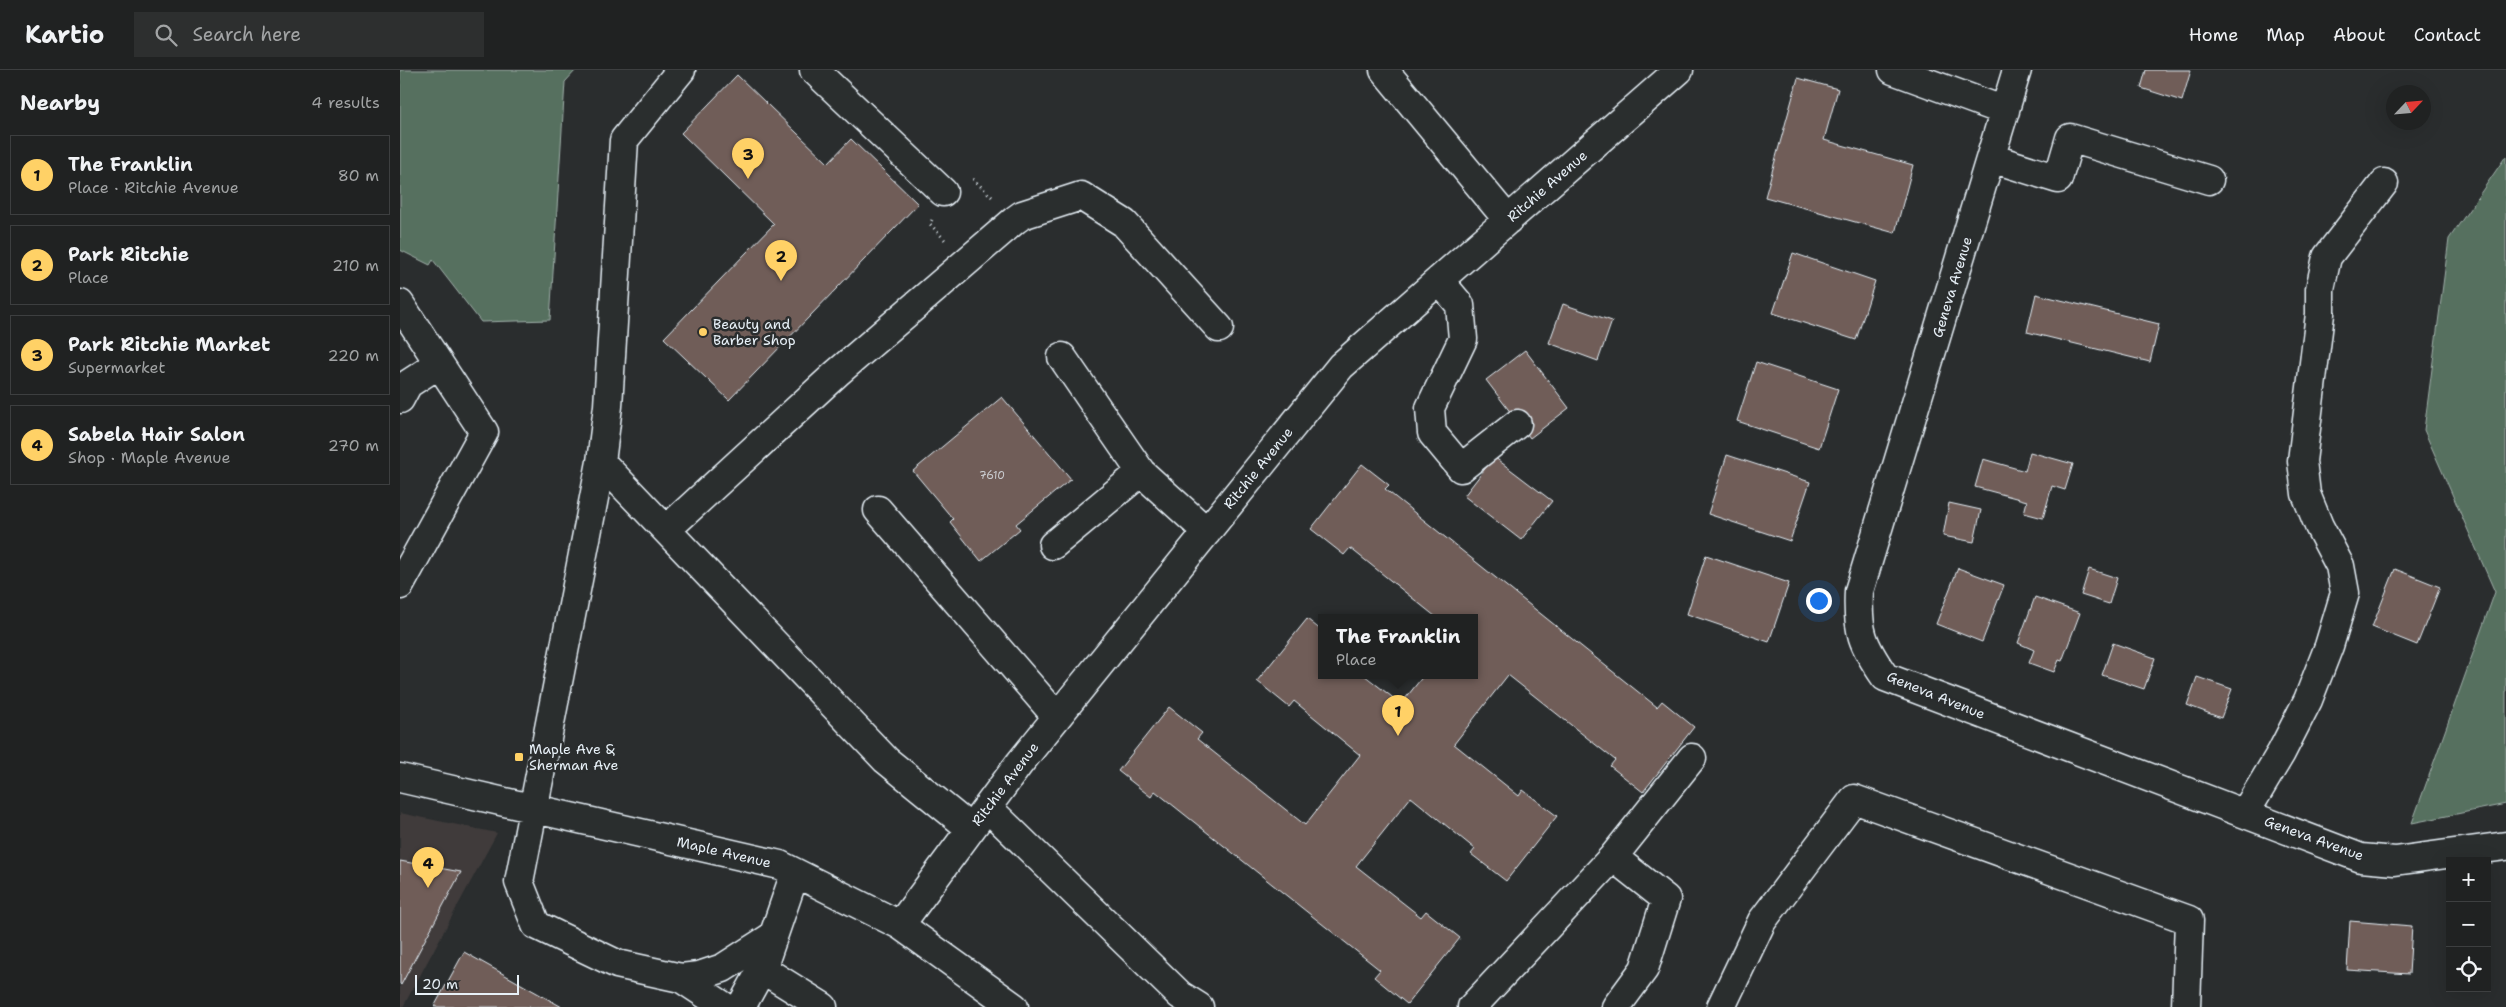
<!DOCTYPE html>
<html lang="en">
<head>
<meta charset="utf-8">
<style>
	:root { --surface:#202222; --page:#2d2f2f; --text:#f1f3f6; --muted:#a2a4a5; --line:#3d3f40; --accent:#ffd166 }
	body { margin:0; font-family:"Shantell Sans",sans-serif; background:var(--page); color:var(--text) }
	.controls { position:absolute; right:15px; bottom:15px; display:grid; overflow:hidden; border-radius:0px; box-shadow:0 5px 20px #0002 }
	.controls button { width:45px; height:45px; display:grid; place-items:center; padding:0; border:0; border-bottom:1px solid var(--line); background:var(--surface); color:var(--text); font:25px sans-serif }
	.compass { position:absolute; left:1986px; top:15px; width:45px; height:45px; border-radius:50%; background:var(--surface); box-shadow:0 5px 20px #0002; rotate:64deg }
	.scale { position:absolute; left:15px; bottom:12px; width:104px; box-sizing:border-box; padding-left:5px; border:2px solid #e8f1f8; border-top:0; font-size:14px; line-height:18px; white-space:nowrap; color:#e8f1f8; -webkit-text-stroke:4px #2a2d2e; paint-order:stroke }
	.you { position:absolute; left:1418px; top:530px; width:18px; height:18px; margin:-12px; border:4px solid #fff; border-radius:50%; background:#1a73e8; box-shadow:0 0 0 8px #1a73e833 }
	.badge { display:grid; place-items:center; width:32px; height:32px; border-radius:50%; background:var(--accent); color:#111; font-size:16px; font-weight:700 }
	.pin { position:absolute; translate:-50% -41px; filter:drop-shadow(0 1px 2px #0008) }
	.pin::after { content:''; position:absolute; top:26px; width:18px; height:15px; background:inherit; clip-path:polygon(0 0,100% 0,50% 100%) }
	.popup { position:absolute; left:918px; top:544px; width:160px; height:65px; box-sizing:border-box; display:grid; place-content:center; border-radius:0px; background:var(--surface); filter:drop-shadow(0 1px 4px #0005); font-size:16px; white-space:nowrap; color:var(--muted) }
	.popup b { font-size:19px; color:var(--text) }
	.popup::after { content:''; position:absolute; left:50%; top:100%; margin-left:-10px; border:10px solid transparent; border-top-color:var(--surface) }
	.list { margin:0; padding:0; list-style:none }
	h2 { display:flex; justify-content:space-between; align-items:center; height:65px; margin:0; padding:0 20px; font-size:21px }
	h2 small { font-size:16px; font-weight:400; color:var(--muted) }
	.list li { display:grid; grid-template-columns:32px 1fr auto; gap:15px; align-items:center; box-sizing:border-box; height:80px; margin:0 10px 10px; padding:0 10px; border:1px solid var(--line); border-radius:0px }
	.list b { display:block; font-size:19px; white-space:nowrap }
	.list p { margin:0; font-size:16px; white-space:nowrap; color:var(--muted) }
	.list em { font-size:16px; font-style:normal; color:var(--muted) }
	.icon { flex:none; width:28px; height:28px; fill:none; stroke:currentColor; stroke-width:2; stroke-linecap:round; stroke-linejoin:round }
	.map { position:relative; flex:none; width:2106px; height:937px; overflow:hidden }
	header { display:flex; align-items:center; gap:30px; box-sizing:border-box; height:70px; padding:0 25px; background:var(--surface); border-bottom:1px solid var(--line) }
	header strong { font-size:24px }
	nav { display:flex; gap:28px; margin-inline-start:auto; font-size:18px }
	.search { width:350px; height:45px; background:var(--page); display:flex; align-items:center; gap:12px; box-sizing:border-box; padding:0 18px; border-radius:0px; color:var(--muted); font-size:19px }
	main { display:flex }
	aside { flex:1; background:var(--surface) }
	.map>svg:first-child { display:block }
	.built { fill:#3f3b3b }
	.green { fill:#57705e; stroke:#a0b0ab }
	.building { fill:#6f5d58; stroke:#e8f1f8 }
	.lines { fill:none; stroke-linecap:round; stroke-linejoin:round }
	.minor-casing { stroke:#e8f1f8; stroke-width:31 }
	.path { stroke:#e8f1f8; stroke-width:3; stroke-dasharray:1 4; stroke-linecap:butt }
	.minor { stroke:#2a2d2e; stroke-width:28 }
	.poi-dot { fill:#ffd166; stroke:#2a2d2e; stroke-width:2 }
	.labels { text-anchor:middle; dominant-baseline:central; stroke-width:5; stroke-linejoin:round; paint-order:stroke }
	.number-label { font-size:11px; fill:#caccd0 }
	.street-label { font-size:14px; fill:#e8f1f8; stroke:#2a2d2e }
	.poi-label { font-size:14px; fill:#e8f1f8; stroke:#2a2d2e; text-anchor:start }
</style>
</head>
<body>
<header>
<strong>Kartio</strong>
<div class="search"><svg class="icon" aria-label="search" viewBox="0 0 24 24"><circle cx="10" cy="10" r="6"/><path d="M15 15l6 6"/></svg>Search here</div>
<nav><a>Home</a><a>Map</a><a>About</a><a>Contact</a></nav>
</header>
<main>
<aside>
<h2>Nearby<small>4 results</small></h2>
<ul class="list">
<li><span class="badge">1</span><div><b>The Franklin</b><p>Place · Ritchie Avenue</p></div><em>80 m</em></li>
<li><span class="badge">2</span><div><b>Park Ritchie</b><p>Place</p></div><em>210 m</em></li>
<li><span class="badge">3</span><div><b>Park Ritchie Market</b><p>Supermarket</p></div><em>220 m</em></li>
<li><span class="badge">4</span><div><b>Sabela Hair Salon</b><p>Shop · Maple Avenue</p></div><em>270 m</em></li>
</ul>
</aside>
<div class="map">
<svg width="2106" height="937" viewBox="0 0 2106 937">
	<rect width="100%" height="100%" fill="#2a2d2e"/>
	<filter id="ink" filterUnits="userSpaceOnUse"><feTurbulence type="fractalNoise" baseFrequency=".02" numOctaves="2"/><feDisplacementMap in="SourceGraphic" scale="10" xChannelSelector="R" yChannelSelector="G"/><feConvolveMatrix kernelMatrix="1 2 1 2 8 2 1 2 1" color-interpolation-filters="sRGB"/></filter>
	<g filter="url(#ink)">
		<path class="built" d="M0,743L97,763L3,937H0Z"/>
		<path class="green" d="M0,0H176L165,12L150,250L81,252L33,190L30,195L0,180Z
			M2106,86V734L2012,753L2095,522L2024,360L2049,169Z"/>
		<path class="building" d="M1746,0H1791L1782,31L1741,18Z
			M337,5L428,93L451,69L518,134L329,330L264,268L374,154L281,63Z
			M1398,8L1438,19L1424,70L1513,95L1495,163L1365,127Z
			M1393,183L1475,211L1456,270L1373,243Z
			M1636,224L1759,254L1750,292L1627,262Z
			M1163,234L1212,251L1198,291L1149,273Z
			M1125,280L1169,338L1130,368L1086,310Z
			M1356,292L1438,319L1419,378L1337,351Z
			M602,327L671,409L616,454L620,459L581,491L550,452L553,449L513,401Z
			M1630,382L1673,394L1665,420L1652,416L1643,448L1624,443L1627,431L1575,417L1583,389L1625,401Z
			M1327,385L1410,412L1390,471L1308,444Z
			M1094,387L1152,431L1121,470L1064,426Z
			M962,394L989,415L985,419L1257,637L1262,631L1294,657L1243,722L1210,696L1215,690L1108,605L1054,674L1119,726L1123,720L1157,746L1106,811L1071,784L1075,779L1011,727L956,796L1021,847L1026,841L1060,868L1007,934L974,907L980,900L755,721L751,727L718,701L769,637L802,663L797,669L905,755L960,685L894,631L889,637L857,611L907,549L922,561V605H964L1001,634L1024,605H1074V547H1036L950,478L944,485L911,459Z
			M1549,433L1581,440L1574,472L1543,466Z
			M1306,485L1389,513L1369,572L1287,544Z
			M1558,498L1604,515L1582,572L1536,554Z
			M1689,499L1717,508L1709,534L1681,525Z
			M1995,499L2040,517L2017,575L1972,557Z
			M1635,527L1680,543L1662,591L1659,590L1654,602L1629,593L1634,580L1618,573Z
			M1713,573L1755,588L1744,619L1702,605Z
			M1797,607L1832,619L1821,648L1787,635Z
			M0,791L61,802L1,915L0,914Z
			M1950,851L2012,856L2009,904L1947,900Z
			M64,882L162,937H34Z"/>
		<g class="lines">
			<g class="minor-casing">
				<path id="minor" d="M281,0L224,70L208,336L201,392L119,812L136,855L217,894L281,908L299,906L323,898L373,866
					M414,0L543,122
					M984,0L1108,150
					M1493,0L1605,41
					M1617,0L1459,521C1457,561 1462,574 1485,607L1961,788L1995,791L2106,776
					M1591,88L1658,109L1670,68L1809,110
					M1039,210L1060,235L1063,269L1030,338L1032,363L1061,398L1117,354
					M0,234L84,362L0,515
					M662,287L741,402L807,462
					M0,329L8,314L39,294
					M201,392L486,690L571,759
					M478,440L657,647
					M266,460L437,303L615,150L622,145L681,126L724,153L819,258
					M653,475L741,402
					M0,708L380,795L500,855L614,937
					M587,737L780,925L799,937
					M1845,743L1881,683L1908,630L1929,576L1945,523L1940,496L1919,456L1906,424L1902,391L1920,244V219L1927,187L1984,113
					M1213,787L1292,688
					M500,855L619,694L941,296L1279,0
					M362,899L423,937
					M281,908L325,937
					M341,937L362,899L395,803
					M1072,937L1213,787L1266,829L1244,899L1216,937
					M1321,937L1362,851L1454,729L1789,850L1786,937"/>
			</g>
			<path class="path" d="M573,109L592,127
				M532,150L530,154L545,170"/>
			<use href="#minor" class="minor"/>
		</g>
	</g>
	<g class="poi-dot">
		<circle cx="303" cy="262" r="5"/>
		<rect x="114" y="682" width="10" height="10" rx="2.5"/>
	</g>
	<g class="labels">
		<g class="number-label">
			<text x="592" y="405">7610</text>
		</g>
		<g class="street-label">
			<text transform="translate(1147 116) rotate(-41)">Ritchie Avenue</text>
			<text transform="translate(1552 217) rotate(-73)">Geneva Avenue</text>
			<text transform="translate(858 398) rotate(-51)">Ritchie Avenue</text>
			<text transform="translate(1536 625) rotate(22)">Geneva Avenue</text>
			<text transform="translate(605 714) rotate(-53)">Ritchie Avenue</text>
			<text transform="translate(1914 768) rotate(20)">Geneva Avenue</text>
			<text transform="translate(324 782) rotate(13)">Maple Avenue</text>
		</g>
		<g class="poi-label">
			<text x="313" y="254">Beauty and<tspan x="313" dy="16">Barber Shop</tspan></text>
			<text x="129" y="679">Maple Ave &amp;<tspan x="129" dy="16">Sherman Ave</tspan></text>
		</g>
	</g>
</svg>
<div class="controls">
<button>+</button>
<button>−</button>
<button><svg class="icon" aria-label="locate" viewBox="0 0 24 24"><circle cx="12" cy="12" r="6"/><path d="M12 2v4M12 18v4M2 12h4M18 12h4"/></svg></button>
</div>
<svg class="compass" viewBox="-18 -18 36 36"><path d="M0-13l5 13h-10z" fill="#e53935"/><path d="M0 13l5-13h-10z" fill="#a2a4a5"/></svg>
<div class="scale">20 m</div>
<div class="you"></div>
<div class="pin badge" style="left:998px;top:666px">1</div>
<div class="popup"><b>The Franklin</b>Place</div>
<div class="pin badge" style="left:381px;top:211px">2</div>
<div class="pin badge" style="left:348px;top:109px">3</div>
<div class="pin badge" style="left:28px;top:818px">4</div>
</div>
</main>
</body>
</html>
